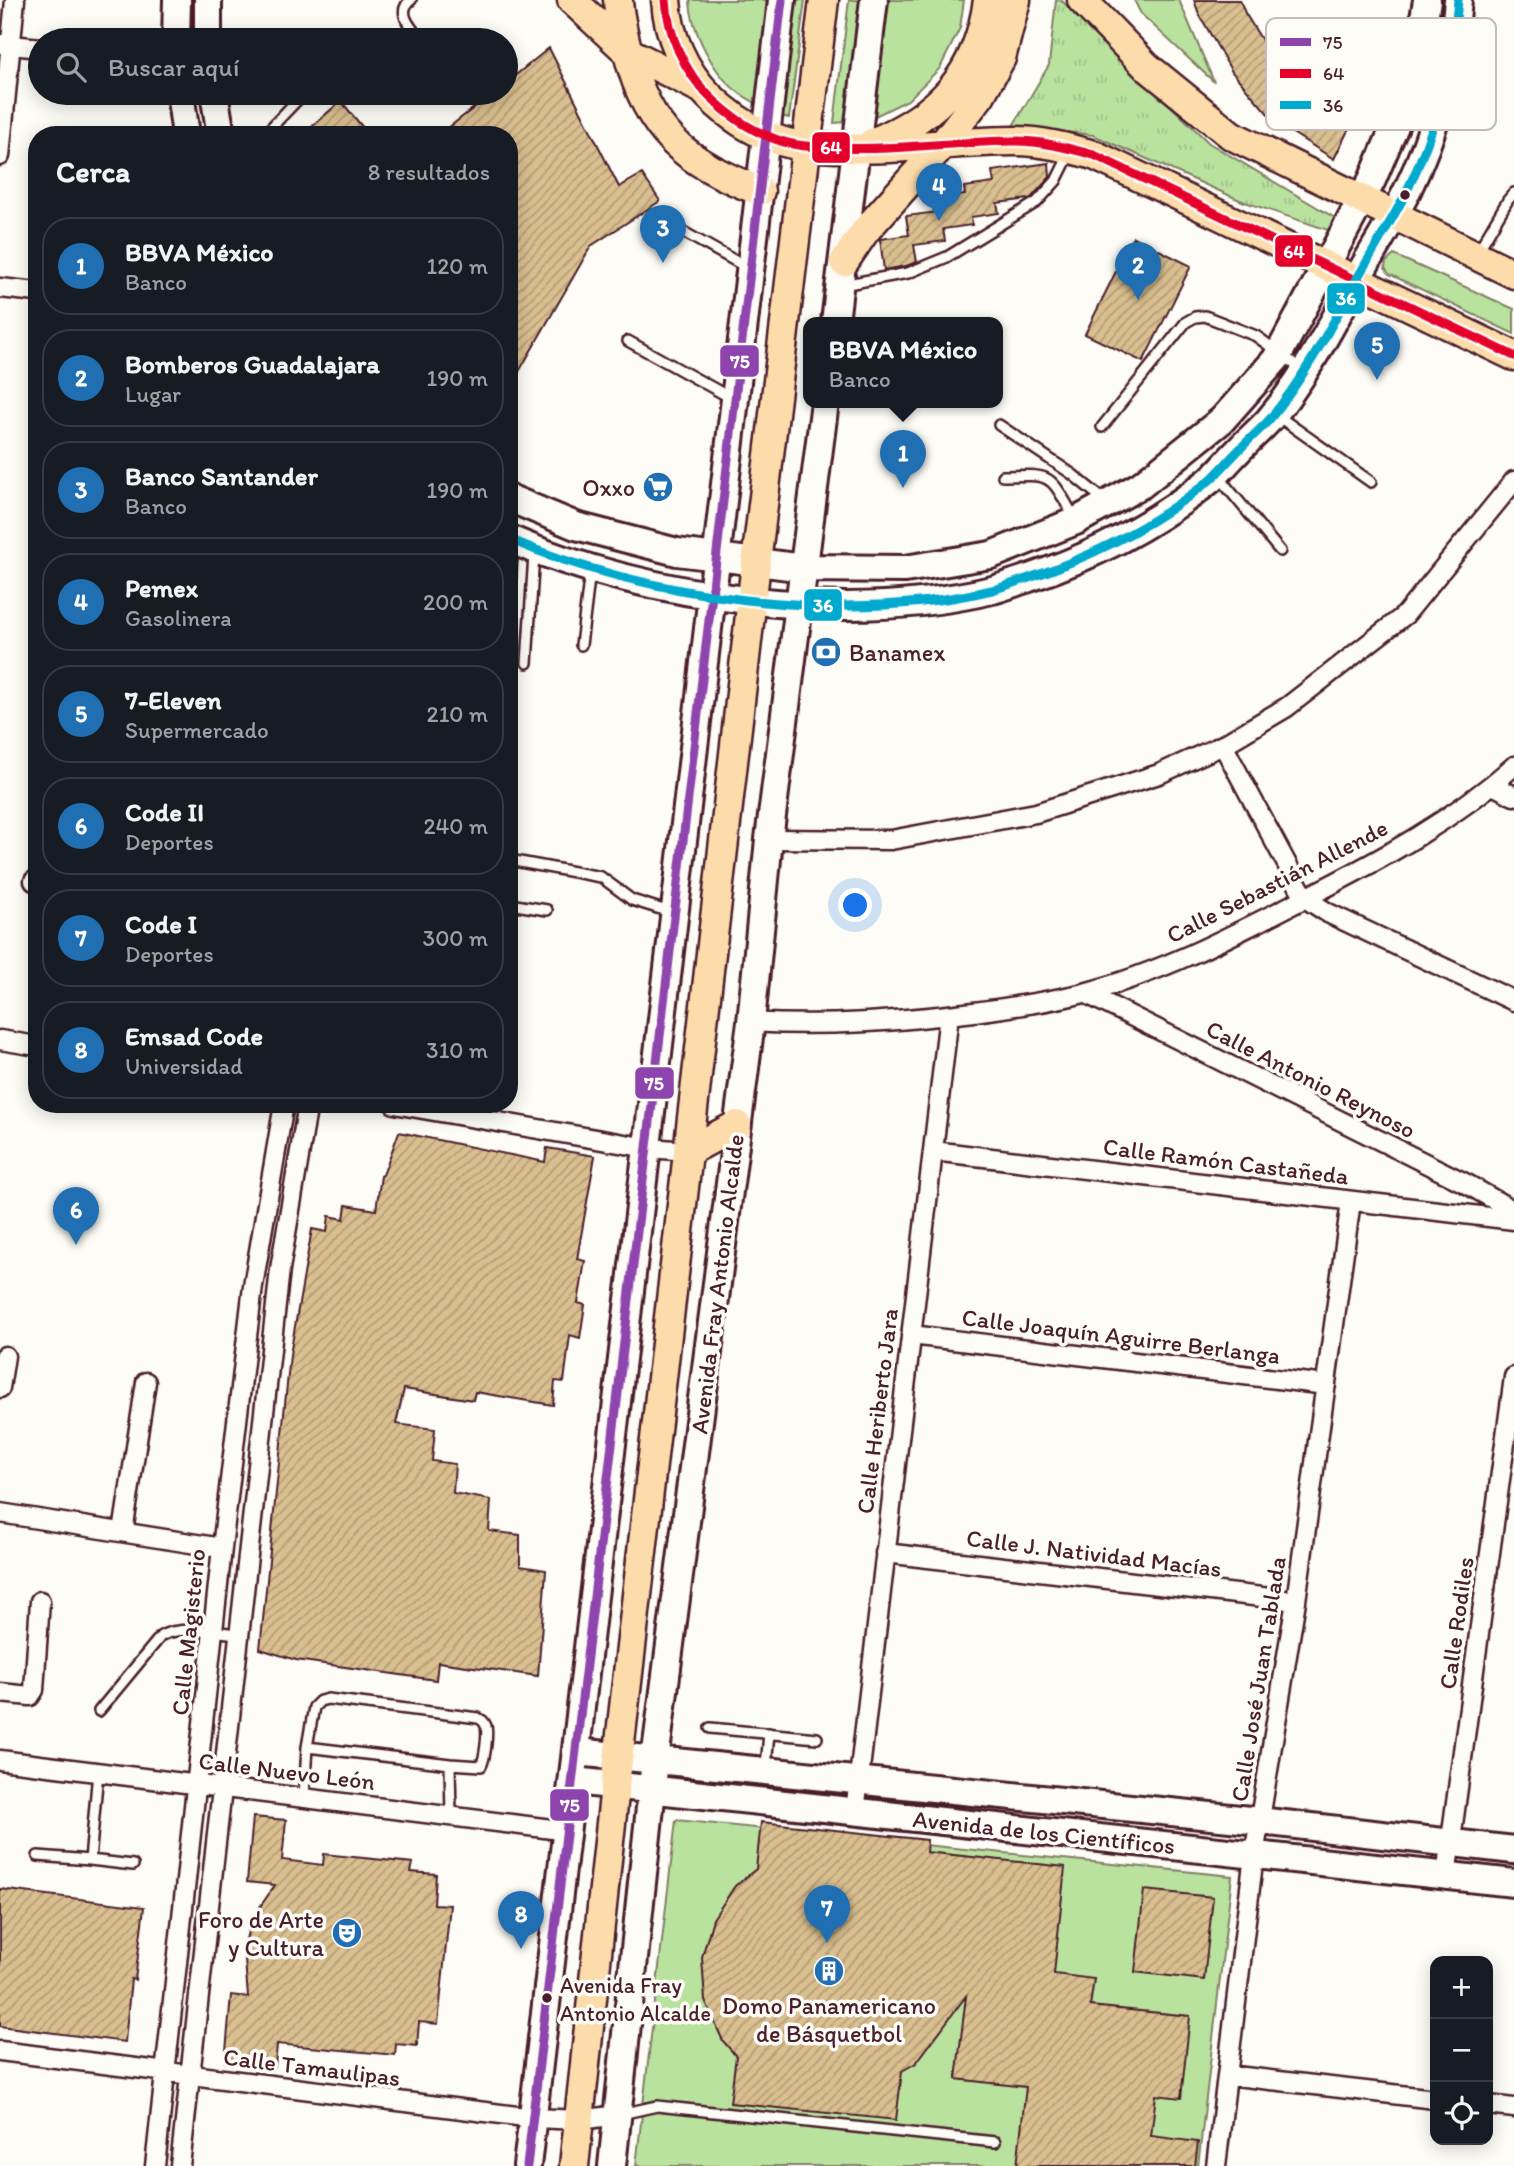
<!DOCTYPE html>
<html lang="es">
<head>
<meta charset="utf-8">
<style>
	:root { --surface:#171b24; --page:#242831; --text:#f1f3f6; --muted:#9ea1a6; --line:#363941; --accent:#1f6fb2 }
	body { margin:0; font-family:Itim,sans-serif; background:var(--page); color:var(--text) }
	.controls { position:absolute; right:21px; bottom:21px; display:grid; overflow:hidden; border-radius:14px; box-shadow:0 4px 18px #0003 }
	.controls button { width:63px; height:63px; display:grid; place-items:center; padding:0; border:0; border-bottom:2px solid var(--line); background:var(--surface); color:var(--text); font:35px sans-serif }
	.you { position:absolute; left:856px; top:906px; width:24px; height:24px; margin:-18px; border:5px solid #fff; border-radius:50%; background:#1a73e8; box-shadow:0 0 0 10px #1a73e833 }
	.badge { display:grid; place-items:center; width:46px; height:46px; border-radius:50%; background:var(--accent); color:#fff; font-size:23px; font-weight:700 }
	.pin { position:absolute; translate:-50% -58px; filter:drop-shadow(0 2px 4px #0008) }
	.pin::after { content:''; position:absolute; top:37px; width:24px; height:21px; background:inherit; clip-path:polygon(0 0,100% 0,50% 100%) }
	.popup { position:absolute; left:803px; top:317px; width:200px; height:91px; box-sizing:border-box; display:grid; place-content:center; border-radius:14px; background:var(--surface); filter:drop-shadow(0 2px 5px #0005); font-size:23px; white-space:nowrap; color:var(--muted) }
	.popup b { font-size:26px; color:var(--text) }
	.popup::after { content:''; position:absolute; left:50%; top:100%; margin-left:-14px; border:14px solid transparent; border-top-color:var(--surface) }
	.list { margin:0; padding:0; list-style:none }
	h2 { display:flex; justify-content:space-between; align-items:center; height:91px; margin:0; padding:0 28px; font-size:30px }
	h2 small { font-size:23px; font-weight:400; color:var(--muted) }
	.list li { display:grid; grid-template-columns:46px 1fr auto; gap:21px; align-items:center; box-sizing:border-box; height:98px; margin:0 14px 14px; padding:0 14px; border:2px solid var(--line); border-radius:28px }
	.list b { display:block; font-size:26px; white-space:nowrap }
	.list p { margin:0; font-size:23px; white-space:nowrap; color:var(--muted) }
	.list em { font-size:23px; font-style:normal; color:var(--muted) }
	.icon { flex:none; width:38px; height:38px; fill:none; stroke:currentColor; stroke-width:2; stroke-linecap:round; stroke-linejoin:round }
	.map { position:relative; flex:none; width:1514px; height:2166px; overflow:hidden }
	.search { position:absolute; background:var(--surface); box-shadow:0 4px 18px #0003; left:28px; top:28px; width:490px; height:77px; display:flex; align-items:center; gap:18px; box-sizing:border-box; padding:0 24px; border-radius:38px; color:var(--muted); font-size:26px }
	.panel { position:absolute; background:var(--surface); box-shadow:0 4px 18px #0003; left:28px; top:126px; width:490px; height:987px; border-radius:28px }
	.map>svg:first-child { display:block }
	.grass { fill:url(#grass-tufts); stroke:#828065; stroke-width:2 }
	.garden { fill:#b9e29f; stroke:#828065; stroke-width:2 }
	.building { fill:url(#building-hatch); stroke:#4a1f2b; stroke-width:2 }
	.lines { fill:none; stroke-linecap:round; stroke-linejoin:round }
	.lane-casing { stroke:#4a1f2b; stroke-width:14 }
	.street-casing { stroke:#4a1f2b; stroke-width:23 }
	.secondary-casing { stroke:#4a1f2b; stroke-width:32 }
	.primary-casing { stroke:#4a1f2b; stroke-width:33 }
	.lane { stroke:#fdfcf7; stroke-width:9 }
	.street { stroke:#fdfcf7; stroke-width:18 }
	.secondary { stroke:#fdfcf7; stroke-width:26 }
	.primary { stroke:#fddcac; stroke-width:28 }
	.bus-1-casing { stroke:#fdfcf7; stroke-width:14 }
	.bus-2-casing { stroke:#fdfcf7; stroke-width:14 }
	.bus-3-casing { stroke:#fdfcf7; stroke-width:14 }
	.bus-1 { stroke:#8e44ad; stroke-width:9 }
	.bus-2 { stroke:#e4002b; stroke-width:9 }
	.bus-3 { stroke:#00a9ce; stroke-width:9 }
	.bus-dot { fill:#4a1f2b; stroke:#fdfcf7; stroke-width:2.5 }
	.labels { text-anchor:middle; dominant-baseline:central; stroke-width:7; stroke-linejoin:round; paint-order:stroke }
	.bus-label { font-size:22px; fill:#4a1f2b; stroke:#fdfcf7; text-anchor:start }
	.poi-label { font-size:24px; fill:#4a1f2b; stroke:#fdfcf7; text-anchor:end }
	.street-label { font-size:24px; fill:#4a1f2b; stroke:#fdfcf7 }
	.key { fill:#fdfcf7; stroke:#c7baba; stroke-width:2 }
	.key-label { font-size:19px; fill:#4a1f2b }
	.line-badge { stroke:#fdfcf7; stroke-width:2.5 }
	.badge-label { font-size:19px; text-anchor:middle; font-weight:bold; fill:#fff }
</style>
</head>
<body>
<div class="map">
<svg width="1514" height="2166" viewBox="0 0 1514 2166">
	<defs>
		<pattern id="grass-tufts" width="24" height="20" patternUnits="userSpaceOnUse" patternTransform="scale(1.75)"><rect width="24" height="20" fill="#b9e29f"/><path d="M3 7l-1-3M5 7V3M7 7l1-3M15 17l-1-3M17 17v-4M19 17l1-3" fill="none" stroke="#a1c189"/></pattern>
		<pattern id="building-hatch" width="6" height="6" patternUnits="userSpaceOnUse" patternTransform="scale(1.75)"><rect width="6" height="6" fill="#dac090"/><path d="M-1 1l2-2M0 6l6-6M5 7l2-2" fill="none" stroke="#b39b76"/></pattern>
	</defs>
	<rect width="100%" height="100%" fill="#fdfcf7"/>
	<filter id="ink" filterUnits="userSpaceOnUse"><feTurbulence type="fractalNoise" baseFrequency=".0143" numOctaves="2"/><feDisplacementMap in="SourceGraphic" scale="14" xChannelSelector="R" yChannelSelector="G"/><feConvolveMatrix kernelMatrix="1 2 1 2 8 2 1 2 1" color-interpolation-filters="sRGB"/></filter>
	<g filter="url(#ink)">
		<path class="grass" d="M1056,0H1061L1209,143L1335,218L1331,231L1242,201L1093,135L1013,126L1049,65Z"/>
		<path class="garden" d="M690,0H770L758,104C751,100 744,97 738,92C714,75 691,30 690,0Z
			M790,0H805L789,118L776,115Z
			M849,0H861L847,122L834,123Z
			M887,0H964L960,28L940,68L908,100L873,117Z
			M1134,0H1179L1214,82L1141,14Z
			M1394,255L1514,309V334L1389,274L1385,268L1386,262Z
			M676,1820L1232,1876L1198,2166H636Z"/>
		<path class="building" d="M1194,0H1240L1245,13L1263,42L1295,77L1324,101L1333,87L1361,104L1334,159L1275,122L1232,72L1199,14Z
			M549,48L619,187L642,174L660,201L591,246L509,389V135H439L493,93H506V83Z
			M341,101L369,135H302Z
			M1049,163L1050,177L1032,197L1029,199L997,203L999,213L971,217L972,225L943,229L945,241L914,245L917,262L906,266L884,270L880,239L909,235L906,216L938,212L937,199L965,195L964,187L994,183L992,171Z
			M1133,237L1191,266L1143,362L1085,334Z
			M399,1132L545,1162L547,1148L595,1156L577,1259L585,1261L578,1303L585,1305L580,1338L570,1335L564,1382L555,1381L553,1405L475,1392L473,1400L404,1389L396,1424L435,1429L432,1461L455,1464L453,1493L491,1500L489,1531L520,1535V1566L546,1570L538,1676L438,1662L436,1680L296,1660L260,1649L290,1355L312,1229L327,1232L329,1216L344,1219L346,1205L376,1210L381,1176L383,1175Z
			M253,1817L286,1820L282,1860L323,1865L324,1854L413,1863L411,1872L436,1874L434,1904L450,1905L438,2024L419,2022L417,2046L396,2044L395,2055L277,2044L275,2067L225,2062L231,1995L248,1997L244,1947L251,1920L275,1885L247,1882Z
			M761,1822L927,1840L926,1852L1065,1867L1054,1974L1094,1979L1090,2006L1190,2016L1181,2098L1156,2095L1151,2136L1198,2142L1195,2166H1017L1026,2087L956,2079L966,1996L916,2063L902,2071L896,2120L730,2103L736,2056L723,2041L705,2001L702,1957L713,1919L735,1886L756,1869Z
			M0,1889L144,1907L135,1980L131,1979L125,2042L0,2026Z
			M1144,1890L1213,1897L1204,1980L1135,1972Z"/>
		<g class="lines">
			<g class="lane-casing">
				<path id="lane" d="M411,0C395,12 412,29 421,40
					M264,135L304,93
					M653,215L746,267
					M1477,253L1508,200L1514,193
					M842,285L908,273L947,257L1037,202L1056,181L1071,151
					M628,341L731,398
					M1275,414L1371,482
					M999,425L1072,474L1104,500
					M1102,427L1186,322L1195,317L1205,316L1256,336L1303,370
					M1217,475L1280,551
					M1003,476C1054,474 1049,474 1074,517
					M509,601L513,543
					M581,645L590,571
					M527,663L534,554
					M509,860L601,877L632,900L673,913
					M509,904L547,910
					M99,1711L161,1636C180,1625 217,1632 238,1634
					M710,1728L817,1738
					M307,1747L314,1707L320,1701L328,1699L478,1718C482,1720 484,1721 486,1726C488,1734 485,1759 481,1766L450,1764
					M766,1767L769,1733
					M304,1797L307,1747L450,1764L451,1817
					M38,1856L90,1860L98,1772
					M90,1860L133,1865
					M621,2114L657,2106L995,2142"/>
			</g>
			<g class="street-casing">
				<path id="street" d="M2,44L40,48
					M0,156L15,0
					M0,288L37,292
					M1223,745L1305,898L1328,913L1514,1001
					M1493,785L1514,796
					M769,839L891,840L1036,813L1159,774L1223,745L1287,707L1405,615L1514,481
					M34,881H37
					M1085,993L1467,1184L1514,1211
					M751,1022C826,1027 900,1021 974,1012C1011,1007 1048,1002 1084,993C1165,972 1239,932 1313,894C1384,858 1454,819 1514,766
					M0,1040L37,1046
					M394,1104L648,1148L689,1151
					M933,1151L1514,1220
					M911,1335L1326,1385
					M0,1388L5,1356
					M0,1513L222,1548
					M123,1532L146,1382
					M885,1553L1296,1601
					M0,1693L30,1696L34,1690L40,1601
					M0,1760L568,1831
					M855,1812L949,1015
					M1446,1876L1514,1377
					M0,2051L533,2118L580,2120L618,2115
					M1227,2075L1435,2099
					M1488,2105L1514,2108
					M155,2166L222,1548L253,1286L284,1104
					M180,2166L280,1269L308,1104
					M1216,2166L1254,1855L1296,1601L1351,1201"/>
			</g>
			<g class="secondary-casing">
				<path id="secondary" d="M208,0V40
					M176,40L177,0
					M180,93L186,135
					M214,93L221,135
					M835,322L874,0
					M509,498L576,526L677,552L804,568L905,569L991,555L1076,521L1141,485L1222,420L1276,359L1372,180L1400,114L1416,68L1427,0
					M509,539C648,599 844,625 992,590C1004,587 1016,582 1029,578C1094,556 1156,524 1210,480C1219,472 1228,461 1237,452C1247,441 1259,431 1269,420C1305,378 1331,326 1358,277C1374,249 1391,222 1406,193C1435,133 1453,66 1458,0
					M577,1752L1260,1821L1514,1850
					M574,1781L1514,1883
					M527,2166L782,0
					M612,2166L655,1760L751,1022L769,839L825,402"/>
			</g>
			<g class="primary-casing">
				<path id="primary" d="M572,0L628,52L698,87
					M618,0C619,18 624,36 628,53C648,133 686,163 760,191
					M666,0C668,35 684,71 709,96C727,114 750,130 775,139C796,147 817,147 839,148C897,151 956,141 1015,141C1043,141 1068,148 1094,155L1514,356
					M1082,0L1146,66L1231,135L1514,274
					M872,143C940,115 978,74 988,0
					M844,262L865,231L942,145L980,96L1001,58L1016,0
					M689,1151L737,1125
					M574,2166L615,1786L756,563L824,0"/>
			</g>
			<use href="#lane" class="lane"/>
			<use href="#street" class="street"/>
			<use href="#secondary" class="secondary"/>
			<use href="#primary" class="primary"/>
			<g class="bus-1-casing">
				<path id="bus-1" d="M527,2166L782,0"/>
			</g>
			<g class="bus-2-casing">
				<path id="bus-2" d="M666,0C668,35 684,71 709,96C727,114 750,130 775,139C796,147 817,147 839,148C897,151 956,141 1015,141C1043,141 1068,148 1094,155L1514,356"/>
			</g>
			<g class="bus-3-casing">
				<path id="bus-3" d="M509,539C648,599 844,625 992,590C1004,587 1016,582 1029,578C1094,556 1156,524 1210,480C1219,472 1228,461 1237,452C1247,441 1259,431 1269,420C1305,378 1331,326 1358,277C1374,249 1391,222 1406,193C1435,133 1453,66 1458,0"/>
			</g>
			<use href="#bus-1" class="bus-1"/>
			<use href="#bus-2" class="bus-2"/>
			<use href="#bus-3" class="bus-3"/>
		</g>
	</g>
	<defs>
		<g id="supermarket-disc" transform="scale(1.575)"><circle r="9.5" fill="#1f6fb2" stroke="#fdfcf7"/><path d="M-6-5.5h2.5l.6 2H6L4.5 2H-2.5L-4.4-4H-6ZM-1.5 3.2a1.3 1.3 0 1 0 .1 0ZM3 3.2a1.3 1.3 0 1 0 .1 0Z" fill="#fff"/></g>
		<g id="bank-disc" transform="scale(1.575)"><circle r="9.5" fill="#1f6fb2" stroke="#fdfcf7"/><path d="M-6-4H6V4H-6ZM0-2.3a2.3 2.3 0 1 0 0 4.6a2.3 2.3 0 1 0 0-4.6Z" fill="#fff"/></g>
		<g id="theatre-disc" transform="scale(1.575)"><circle r="9.5" fill="#1f6fb2" stroke="#fdfcf7"/><path d="M-5-5.5Q0-4 5-5.5V0Q5 5 0 6Q-5 5-5 0ZM-3.3-2.5H-1v1.5H-3.3ZM1-2.5H3.3v1.5H1ZM-2.8 1Q0 5.5 2.8 1Z" fill="#fff"/></g>
		<g id="building-disc" transform="scale(1.575)"><circle r="9.5" fill="#1f6fb2" stroke="#fdfcf7"/><path d="M-4-6H4V6H1V3H-1V6H-4ZM-2.5-4.3h1.7v1.8h-1.7ZM.8-4.3h1.7v1.8H.8ZM-2.5-1h1.7V.8h-1.7ZM.8-1h1.7V.8H.8Z" fill="#fff"/></g>
	</defs>
	<g fill-rule="evenodd">
		<use href="#supermarket-disc" x="658" y="487"/>
		<use href="#bank-disc" x="826" y="652"/>
		<use href="#theatre-disc" x="347" y="1933"/>
		<use href="#building-disc" x="829" y="1971"/>
	</g>
	<g class="bus-dot">
		<circle cx="1405" cy="195" r="6"/>
		<circle cx="547" cy="1998" r="6"/>
	</g>
	<g class="labels">
		<g class="bus-label">
			<text x="560" y="1985">Avenida Fray<tspan x="560" dy="28">Antonio Alcalde</tspan></text>
		</g>
		<g class="poi-label">
			<text x="635" y="487">Oxxo</text>
			<text x="849" y="652" text-anchor="start">Banamex</text>
			<text x="324" y="1919">Foro de Arte<tspan x="324" dy="28">y Cultura</tspan></text>
			<text x="829" y="2005" text-anchor="middle">Domo Panamericano<tspan x="829" dy="28">de Básquetbol</tspan></text>
		</g>
		<g class="street-label">
			<text transform="translate(1277 881) rotate(-27)">Calle Sebastián Allende</text>
			<text transform="translate(1311 1079) rotate(27)">Calle Antonio Reynoso</text>
			<text transform="translate(1226 1161) rotate(7)">Calle Ramón Castañeda</text>
			<text transform="translate(717 1284) rotate(-83)">Avenida Fray Antonio Alcalde</text>
			<text transform="translate(1121 1336) rotate(7)">Calle Joaquín Aguirre Berlanga</text>
			<text transform="translate(877 1411) rotate(-83)">Calle Heriberto Jara</text>
			<text transform="translate(1094 1553) rotate(7)">Calle J. Natividad Macías</text>
			<text transform="translate(1456 1623) rotate(-82)">Calle Rodiles</text>
			<text transform="translate(188 1632) rotate(-84)">Calle Magisterio</text>
			<text transform="translate(1258 1679) rotate(-81)">Calle José Juan Tablada</text>
			<text transform="translate(287 1771) rotate(7)">Calle Nuevo León</text>
			<text transform="translate(1044 1832) rotate(6)">Avenida de los Científicos</text>
			<text transform="translate(312 2067) rotate(7)">Calle Tamaulipas</text>
		</g>
	</g>
	<rect x="1266" y="18" width="230" height="112" rx="10" class="key"/>
	<rect x="1280" y="38" width="31" height="8" fill="#8e44ad"/>
	<rect x="1280" y="69" width="31" height="9" fill="#e4002b"/>
	<rect x="1280" y="101" width="31" height="8" fill="#00a9ce"/>
	<g class="key-label">
		<text x="1323" y="49">75</text>
		<text x="1323" y="80">64</text>
		<text x="1323" y="112">36</text>
	</g>
	<g class="line-badge">
		<rect x="811" y="131" width="40" height="33" rx="7" fill="#e4002b"/>
		<rect x="1274" y="234" width="40" height="34" rx="7" fill="#e4002b"/>
		<rect x="1326" y="282" width="40" height="33" rx="7" fill="#00a9ce"/>
		<rect x="719" y="344" width="41" height="34" rx="7" fill="#8e44ad"/>
		<rect x="803" y="588" width="40" height="34" rx="7" fill="#00a9ce"/>
		<rect x="634" y="1066" width="41" height="34" rx="7" fill="#8e44ad"/>
		<rect x="549" y="1788" width="41" height="34" rx="7" fill="#8e44ad"/>
	</g>
	<g class="badge-label">
		<text x="831" y="154">64</text>
		<text x="1294" y="258">64</text>
		<text x="1346" y="305">36</text>
		<text x="740" y="368">75</text>
		<text x="823" y="612">36</text>
		<text x="654" y="1090">75</text>
		<text x="570" y="1812">75</text>
	</g>
</svg>
<div class="controls">
<button>+</button>
<button>−</button>
<button><svg class="icon" aria-label="locate" viewBox="0 0 24 24"><circle cx="12" cy="12" r="6"/><path d="M12 2v4M12 18v4M2 12h4M18 12h4"/></svg></button>
</div>
<div class="you"></div>
<div class="pin badge" style="left:903px;top:488px">1</div>
<div class="popup"><b>BBVA México</b>Banco</div>
<div class="pin badge" style="left:1138px;top:300px">2</div>
<div class="pin badge" style="left:663px;top:263px">3</div>
<div class="pin badge" style="left:939px;top:221px">4</div>
<div class="pin badge" style="left:1377px;top:380px">5</div>
<div class="pin badge" style="left:76px;top:1245px">6</div>
<div class="pin badge" style="left:827px;top:1943px">7</div>
<div class="pin badge" style="left:521px;top:1949px">8</div>
<div class="search"><svg class="icon" aria-label="search" viewBox="0 0 24 24"><circle cx="10" cy="10" r="6"/><path d="M15 15l6 6"/></svg>Buscar aquí</div>
<section class="panel">
<h2>Cerca<small>8 resultados</small></h2>
<ul class="list">
<li><span class="badge">1</span><div><b>BBVA México</b><p>Banco</p></div><em>120 m</em></li>
<li><span class="badge">2</span><div><b>Bomberos Guadalajara</b><p>Lugar</p></div><em>190 m</em></li>
<li><span class="badge">3</span><div><b>Banco Santander</b><p>Banco</p></div><em>190 m</em></li>
<li><span class="badge">4</span><div><b>Pemex</b><p>Gasolinera</p></div><em>200 m</em></li>
<li><span class="badge">5</span><div><b>7-Eleven</b><p>Supermercado</p></div><em>210 m</em></li>
<li><span class="badge">6</span><div><b>Code II</b><p>Deportes</p></div><em>240 m</em></li>
<li><span class="badge">7</span><div><b>Code I</b><p>Deportes</p></div><em>300 m</em></li>
<li><span class="badge">8</span><div><b>Emsad Code</b><p>Universidad</p></div><em>310 m</em></li>
</ul>
</section>
</div>
</body>
</html>
